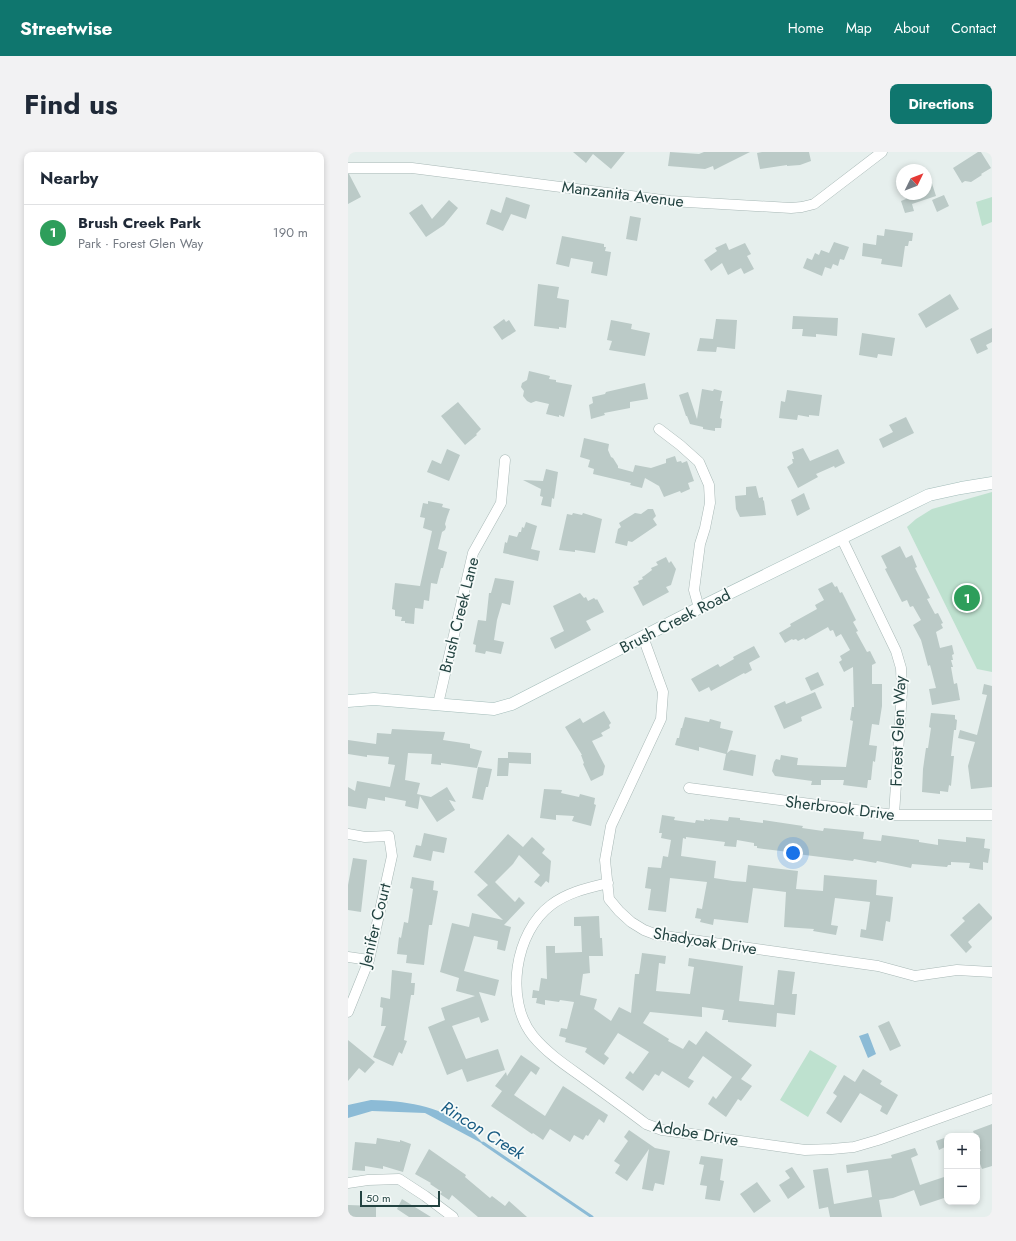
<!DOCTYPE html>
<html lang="en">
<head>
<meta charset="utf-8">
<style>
	:root { --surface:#fff; --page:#f2f2f3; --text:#1f2937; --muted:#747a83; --line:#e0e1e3; --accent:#0f766e }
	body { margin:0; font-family:Jost,sans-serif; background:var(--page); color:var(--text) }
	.controls { position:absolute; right:12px; bottom:12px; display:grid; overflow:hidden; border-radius:8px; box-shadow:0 2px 6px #0003 }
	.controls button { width:36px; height:36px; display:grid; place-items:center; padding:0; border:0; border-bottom:1px solid var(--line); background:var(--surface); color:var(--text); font:20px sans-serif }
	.compass { position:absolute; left:548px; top:12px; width:36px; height:36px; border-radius:50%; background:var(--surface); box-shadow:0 2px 6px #0003; rotate:47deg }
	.scale { position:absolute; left:12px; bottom:10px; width:80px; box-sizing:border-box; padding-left:4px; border:2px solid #234341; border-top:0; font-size:11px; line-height:14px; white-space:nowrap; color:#234341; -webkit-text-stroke:3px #f7fbfa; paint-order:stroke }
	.you { position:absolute; left:445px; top:701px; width:14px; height:14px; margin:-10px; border:3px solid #fff; border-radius:50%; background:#1a73e8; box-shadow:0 0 0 6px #1a73e833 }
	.badge { display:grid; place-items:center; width:26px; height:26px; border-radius:50%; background:var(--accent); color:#fff; font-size:13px; font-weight:700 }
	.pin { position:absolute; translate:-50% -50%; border:2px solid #fff; box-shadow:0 1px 4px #0006 }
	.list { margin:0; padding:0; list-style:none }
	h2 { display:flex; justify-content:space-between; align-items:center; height:52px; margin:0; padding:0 16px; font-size:17px }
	h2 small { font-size:13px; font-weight:400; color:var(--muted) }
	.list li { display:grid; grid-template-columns:26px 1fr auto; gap:12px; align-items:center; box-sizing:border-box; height:56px; padding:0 16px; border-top:1px solid var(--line) }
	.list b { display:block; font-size:15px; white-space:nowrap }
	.list p { margin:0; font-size:13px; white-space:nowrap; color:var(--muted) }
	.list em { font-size:13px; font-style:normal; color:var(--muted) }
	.map { position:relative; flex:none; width:644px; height:1065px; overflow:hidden; border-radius:8px }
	header { display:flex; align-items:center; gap:24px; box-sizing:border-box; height:56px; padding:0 20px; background:var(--accent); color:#fff }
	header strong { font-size:19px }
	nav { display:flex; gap:22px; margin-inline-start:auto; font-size:14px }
	.intro { display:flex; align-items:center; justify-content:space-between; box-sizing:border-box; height:96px; padding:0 24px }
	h1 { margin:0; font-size:28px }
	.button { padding:10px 18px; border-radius:8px; background:var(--accent); color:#fff; font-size:14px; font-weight:700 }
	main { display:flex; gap:24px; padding:0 24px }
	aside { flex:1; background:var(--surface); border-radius:8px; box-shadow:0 2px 6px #0003 }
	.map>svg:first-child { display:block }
	.green { fill:#bee1cf }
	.water { fill:#8cbbd6 }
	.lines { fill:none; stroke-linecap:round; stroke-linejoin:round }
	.stream { stroke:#8cbbd6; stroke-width:3 }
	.building { fill:#bbcac7 }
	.street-casing { stroke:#a8b8b6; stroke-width:11 }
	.secondary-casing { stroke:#a3bcb9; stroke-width:13 }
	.street { stroke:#fff; stroke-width:10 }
	.secondary { stroke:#fff; stroke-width:12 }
	.labels { text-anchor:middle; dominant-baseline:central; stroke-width:3.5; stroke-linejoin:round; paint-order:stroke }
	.street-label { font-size:16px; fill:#234341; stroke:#f7fbfa }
	.water-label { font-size:17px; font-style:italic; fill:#195c83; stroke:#f7fbfa }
</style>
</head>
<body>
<header>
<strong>Streetwise</strong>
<nav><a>Home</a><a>Map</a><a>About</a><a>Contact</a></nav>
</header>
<div class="intro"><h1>Find us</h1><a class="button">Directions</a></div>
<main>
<aside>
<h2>Nearby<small></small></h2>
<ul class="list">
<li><span class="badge" style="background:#2e9e5b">1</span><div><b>Brush Creek Park</b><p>Park · Forest Glen Way</p></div><em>190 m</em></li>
</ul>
</aside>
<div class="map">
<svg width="644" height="1065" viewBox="0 0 644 1065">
	<rect width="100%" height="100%" fill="#e6efed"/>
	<path class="green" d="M644,45V70L634,74L628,50Z
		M644,340V520L629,517L559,375L568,367L584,357Z
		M462,898L489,914L460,965L432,948Z"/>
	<path class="water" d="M520,881L528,902L520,906L511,884Z
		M23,948C57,949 89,953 117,974C124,979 131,987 137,993L77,961L24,959L0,966V953Z"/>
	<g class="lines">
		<path class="stream" d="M135,991L244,1065"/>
	</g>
	<path class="building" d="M225,0H277L263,17L245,2L238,11Z
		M322,0L351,2L356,0H402L366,18L365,14L357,17L320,14Z
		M414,0H461L463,9L452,13L439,14V13L412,17L409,1Z
		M630,0H633L643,16L633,22L634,23L623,30L617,29L614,31L605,16Z
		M578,19H580L588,44L564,52L566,59L557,61L553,49L558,47L557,42H578Z
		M0,22H1L13,45L0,52Z
		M596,43L601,54L589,60L584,48Z
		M158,45L182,53L178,67L163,62L155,79L138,72L143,57L153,61Z
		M101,48L110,56L96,73L78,85L61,61L74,52L84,67Z
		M282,64L293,66L289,89L278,87Z
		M537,77L565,81L564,89H561L560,94H557L554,115L533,112L534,107L514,104L515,91L528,93L529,83L536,84Z
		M214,84L256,92V95H258L257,99L263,100L259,124L243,121L245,110L223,106L221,115L208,112Z
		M486,90L501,95L496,108L492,107L490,114L485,112L483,117L477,115L474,124L455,116L459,106L464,108L467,101L471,103L473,98L481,101Z
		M378,91L381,98L397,91L403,102L399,104L406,117L396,122L393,116L380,123L374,111L363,119L356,108L369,99L367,96Z
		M190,132L211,135L209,146L221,148L218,176L211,175V177L186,174Z
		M602,142L611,157L578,176L570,162Z
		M445,164L490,166L489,184L468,182V185L454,184L455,177H444Z
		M156,167L158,170L161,168L168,179L154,188L145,175Z
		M368,167L389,168L387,197L369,195L368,200L349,199L352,186L365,187Z
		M263,168L284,172L283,177L302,181L297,204L261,198L264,189L259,188Z
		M644,176V190L638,193L640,197L629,202L622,187Z
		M514,181L547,186L544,204L530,202L529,206L511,203Z
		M181,219L202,224L201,227L208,228V230L224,233L216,265L211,263V265L198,262L201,252L188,249L183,251L179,249L175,244L176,239L173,235L174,231L179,228Z
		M297,231L300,247L282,250V256L256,261L257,263L243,267L241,253L245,251L244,245L257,242L258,240Z
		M354,237L365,239L366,237L374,239L372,249H375L372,266L374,267L373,276H367V279L355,277V275L342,272L339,264H338L331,243L340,240L349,267Z
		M439,238L474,243L471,264L461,263V265L450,263L449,268L431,266L433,249L437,250Z
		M110,250L133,277L128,282L129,283L117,293L93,264Z
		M558,265L566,281L535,296L531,287L545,280L541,273Z
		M236,286L261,292L260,298L263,305L265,306L270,314V316L285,320L287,313L303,316L318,311V307L327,304L329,310L333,309L334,311L339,309L346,329L340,331L342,337L333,341L332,339L316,345L311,334L297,326L294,336L282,333L283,331L245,322L246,317L240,315L242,308L232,305Z
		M455,296L462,309L490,297L497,311L487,316L486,314L468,322L470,325L450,336L439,315L445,311L444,307H446L444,300Z
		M99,297L112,303L101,329L79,320L84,308L93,312Z
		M198,317L210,320L206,347L204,346L203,355L193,353L195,345L192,344L193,337L175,328L195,329Z
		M408,334L411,346L415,345V348L416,349L418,363L392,365L388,357L387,344L398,343V335Z
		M456,341L462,357L449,364L443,348Z
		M80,349L95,352L94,355L102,357L99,365L97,372L98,375L97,378L94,380L90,397L99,400L95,416H93L89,432L83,431L81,449L76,448L75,457L67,456L66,472L57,471V469H53L54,465L47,464V458L44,457L47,431L72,434L84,379L75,376L77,366L72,365L75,351L80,352Z
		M300,357H305L308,364L305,367L309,373L284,390L280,389L279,394L267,391L270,377L273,375L271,371L287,361L293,362Z
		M225,361L234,363L235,361L254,367L247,401L227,398V400L211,398L219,362L224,363Z
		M178,370L189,374L183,397L192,399L190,409L155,401L157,390L159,391L161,383L169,385L171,380H173L174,375L176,376Z
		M552,394L558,406L564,403L569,415L567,416L582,446L579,447L587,462L590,461L595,471L593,472L595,476L588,480L592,496L604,493L606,502L604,503L605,508H603L605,515H603L606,532L609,531L612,548L584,553L581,537L588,536L582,513L580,514L573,488L565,473L573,468L565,454L562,455L559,448L554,450L537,417L539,416L533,404Z
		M318,405L321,411L323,409L328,417L323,433L318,435L321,440L295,454L285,435L291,432L290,429L295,427L294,425L296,424L304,418L303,416L310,413L308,410Z
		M147,426L166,429L162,453L154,451L149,468L146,488L156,490L153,502L138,499L137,502L127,500L128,493L125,492L130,468L138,469L141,441H143Z
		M484,430L487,435L489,434L492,441L494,440L508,468L505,470L510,479L508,480L519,500L522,499L528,511L524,513V532H534V554L531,573L524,572L521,593L529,594L527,610L525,609L523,628H520L519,636L495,633L496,628H473V633H463L464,629L427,624L424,619L426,610L428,607L432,608L433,603L450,606L449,613L498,615L505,569L502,568L504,555H506L505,515L496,520L491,510L494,508L492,504L502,498L493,482L488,485L485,478L482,479L480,475L457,488L456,486L450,489L448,487L445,488L444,487L437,491L431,481L443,474L442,472L469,457L467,453L476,448L470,437Z
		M232,441L236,446L238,445L240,449L246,446L248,448L249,447L256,460L238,469L243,478L207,497L202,486L216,479L205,454Z
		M406,494L412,505L401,511L404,518L397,522L396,521L363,539L361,535L351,540L343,527L370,512L372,515L386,507L385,505Z
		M470,520L476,533L463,539L457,526Z
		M636,532L644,534V635L623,637L620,614L627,590L610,586L612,578L629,583L639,543L634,542Z
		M467,540L474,556L453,565L454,569L436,577L426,554L437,549L438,552Z
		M256,559L263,571L261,573L262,576L253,581L255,584L244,589L257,614L255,623L243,629L235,612L236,611L233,603H234L217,575L232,566L235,571Z
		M583,561L607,563V567L609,568L608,578H606L603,604H606L603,634L601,633L600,640L592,639V642L574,640L575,617L578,596H580L583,576L581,575Z
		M337,565L361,570L362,567L373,570L372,576L385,579L379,601L383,598L408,603L405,624L375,618L378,602L351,595V599L327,593L329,586H331L333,576H334Z
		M44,577L97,580L95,588L122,592V596L134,599L129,616L93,611V613L83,612L84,602L60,601L57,628L72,631L69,642L83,645L99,635L108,650L101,648L107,658L89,670L72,644L70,657L57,654L58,649L37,645V649L20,646L18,657L0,654V635L7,639L9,629L42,635L47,613L40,612L41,605L19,603V605L0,602V588L28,592L29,581L43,582Z
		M160,600L183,601V612L161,611L160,624H149L150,606H160Z
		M130,615L144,617L140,635H138L135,648L124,646Z
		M196,637L214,638L213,641L231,645L232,642L247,646L246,652L248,653L243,674L224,669L226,664L208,663V668L192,666Z
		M314,663L327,665L326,668L347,671L348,668L356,669V667L362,668V667L380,669L381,665L392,666V668L415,671V668L455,674L454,676L475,679L476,676L516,680L515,687L533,689L534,683L571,688V690L590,693V687L618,690V685L637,687L636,696L642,697L640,711L635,710V718L621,716L622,711L603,710V713H600L599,715L564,712L563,716L529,709L528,711L506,707L505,709L441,701V700L409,696V694H406V691L389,688L388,695L376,694L377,690L338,685V687L335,686L333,704L368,709L366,726L385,729L398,730L400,713L450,719L448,737L475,739L476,723L529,728L528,743L545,745L542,770L538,769L535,789L512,785L513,777L518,778L522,750L487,746L483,773L490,774L488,783L465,779L466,777L436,775L438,740L405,736L400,771L366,767L365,773L352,770L353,767L347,766L349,756L354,757L359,730L322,726L318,760L300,758L303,737L297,736L300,715L313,716L315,704L320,705L323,688L313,686L314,681H311Z
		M76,681L99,686L96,701L85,699L83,709L65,705L68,693L73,694Z
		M160,682L175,695L184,685L197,697L194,701L203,709L201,731L198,729L193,735L186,730L192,723L171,703L165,712L147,730L167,750L171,745L177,751L156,773L163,775L157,799L149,797L150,789L126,784L116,819L151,828L147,844L131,840L141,868L133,871L131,865L104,874L118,907L150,897L157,918L119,930L114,917L99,923L80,875L97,868L93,856L127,844L108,839L111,826L92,820L104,771L121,775L124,761L155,768L129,743L140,733L126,720Z
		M5,706L19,708L13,760L0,758V733Z
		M64,725L86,729L85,738L90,739L84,773H81L76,813L58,811L59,803L49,802L51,785L53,786L56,770L60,771L65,737L62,736Z
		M631,751L644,765V767L620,790L624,795L618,801L602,783L617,769L614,766Z
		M251,764L252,786H254L255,804H241L242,821L235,822L232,843L249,847L246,857L263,869L271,855L283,861L287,822H291L294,801L318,804L317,812L311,811L308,839L342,842L346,815L340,814L341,806L395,814L391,849L426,853L430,818L447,820L444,842H449L447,863L429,861L428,875L380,870V868H374L376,858L354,855V865L302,860L295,871L321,887L320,889L335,897L341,888L348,893L358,879L404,913L393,927L404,934L393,949L390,947L378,965L360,952L365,944L368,947L384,925L355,904L340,926L346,929L341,936L314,919L311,924L307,922L295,939L277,926L282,919L285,922L301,900L270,881L256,902L261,906L256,913L237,900L239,896L217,890L218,886L211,884L213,876L219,877L226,850L212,848L211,850L197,848V853L188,851L189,846H184L185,838L191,839L193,826L199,827L198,794H207V801L234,800L233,774H226V765Z
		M44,818L64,821L63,831H67L66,843H63L56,888L59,889L54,902L51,900L45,914L25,905L38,874H33L35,856L32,855L33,845L42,847Z
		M541,869L553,894L542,899L530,874Z
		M0,888L27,910L17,921L11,916L0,929Z
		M173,903L192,916L188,923L183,919L166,943L197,964L215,934L260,963L256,971L251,967L240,984L238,983L235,988L226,983L222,990L202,977L195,988L185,981L184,982L143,954L154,939L147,934L158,920L159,924Z
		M515,917L534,929L532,932L550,943L539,963L532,959L534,954L512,941L493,971L478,961L489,944L485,941L496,923L507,930Z
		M644,972V1014L634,1017L629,1004V1000L633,999L629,989V984H627L625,979Z
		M281,978L307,996L322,999L316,1033L307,1031L305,1039L294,1037L301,997L279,1029L267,1021L272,1013L266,1009L280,989L276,985Z
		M599,985V994L591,998L588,989Z
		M29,986L52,990V988L63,992L55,1020L35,1014V1017L17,1014V1019L4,1018L7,990L28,992Z
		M567,996L570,1003L563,1006L572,1033L599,1024V1045L572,1054L566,1038L545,1046L531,1048L534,1065H482L480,1055L471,1057L465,1018L480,1016L486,1052L524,1045L520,1018L499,1021L498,1013L544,1006L543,1003Z
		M81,997L118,1023L117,1025L142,1046L144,1044L157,1054L161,1049L179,1065H130L104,1043L101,1048L92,1042L94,1040L82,1032L83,1031L67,1022Z
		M353,1004L375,1007L372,1028L376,1029L372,1049L357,1047L359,1034L352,1033L356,1013L351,1012Z
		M444,1015L457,1035L440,1047L431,1033L442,1026L437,1019Z
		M409,1030L423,1049L406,1061L392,1042Z
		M54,1047L83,1065H61L49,1057Z
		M0,1053L28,1054V1065H0Z"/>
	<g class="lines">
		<g class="street-casing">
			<path id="street" d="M0,16H64L322,49L443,56L454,55L466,52L534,0
				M311,277L332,293L351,310L361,333L362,351L357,376L352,392L346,438L351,456
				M494,387L548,499L553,516L554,539L546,663
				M295,485L315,540L313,567L263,674L257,708L261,747L271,759L283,770L296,778L309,783L530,814L567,824L609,818L644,820
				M90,552L125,401L153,351L157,308
				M341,636L546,663H644
				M0,682L17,685L41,684L44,704L21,808L0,860
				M260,731C240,736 220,740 203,753C167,780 156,848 185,884C199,901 217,913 234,925C256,941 277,956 298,972L314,978L329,980L457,998L484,997L506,995L530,988L644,947
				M0,805L21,808
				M0,1031L20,1028L51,1027L77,1044L105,1065"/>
		</g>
		<g class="secondary-casing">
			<path id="secondary" d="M0,549L26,547L146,557L164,552L351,456L581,343L613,336L644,331"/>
		</g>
		<use href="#street" class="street"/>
		<use href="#secondary" class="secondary"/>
	</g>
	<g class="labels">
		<g class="street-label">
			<text transform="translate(275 42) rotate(7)">Manzanita Avenue</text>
			<text transform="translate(111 463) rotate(-76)">Brush Creek Lane</text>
			<text transform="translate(327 469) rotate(-27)">Brush Creek Road</text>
			<text transform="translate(550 579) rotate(-88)">Forest Glen Way</text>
			<text transform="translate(492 656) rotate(7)">Sherbrook Drive</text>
			<text transform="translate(27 773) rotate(-76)">Jenifer Court</text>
			<text transform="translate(357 789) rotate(9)">Shadyoak Drive</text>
			<text transform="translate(348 981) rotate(10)">Adobe Drive</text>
		</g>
		<g class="water-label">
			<text transform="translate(135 978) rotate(32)">Rincon Creek</text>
		</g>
	</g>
</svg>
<div class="controls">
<button>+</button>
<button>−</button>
</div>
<svg class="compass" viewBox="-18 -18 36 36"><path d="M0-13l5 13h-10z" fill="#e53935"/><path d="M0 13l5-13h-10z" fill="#747a83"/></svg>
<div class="scale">50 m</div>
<div class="you"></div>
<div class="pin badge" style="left:619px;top:446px;background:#2e9e5b">1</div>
</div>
</main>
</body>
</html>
